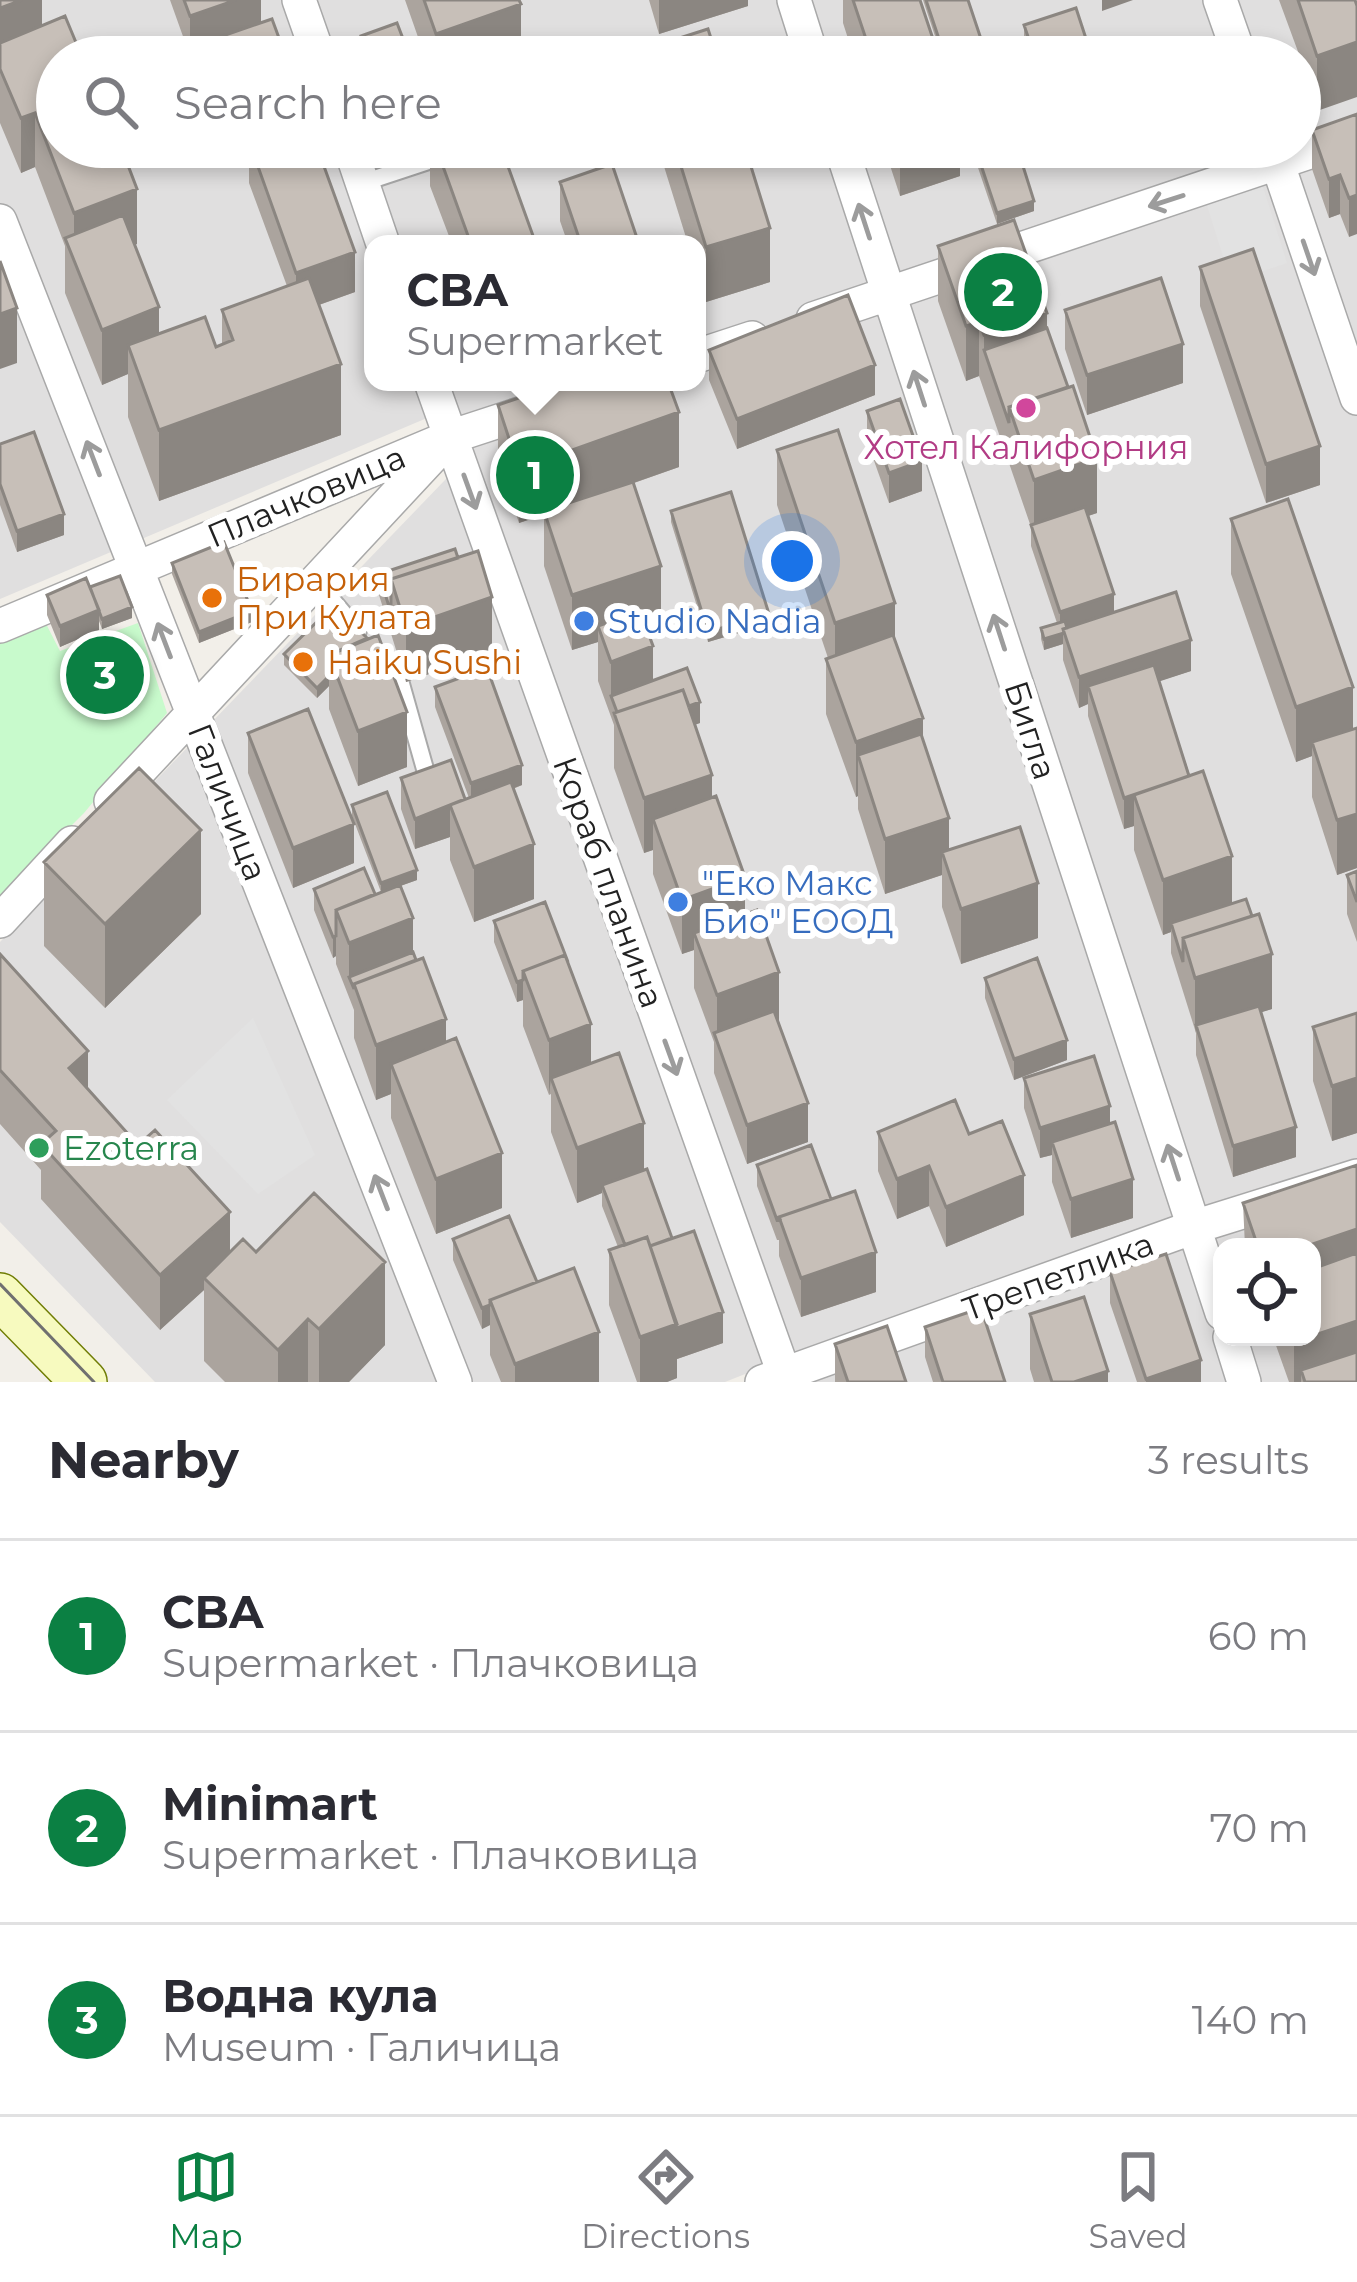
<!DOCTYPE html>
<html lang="en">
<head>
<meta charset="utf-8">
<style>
	:root { --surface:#fff; --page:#f2f2f3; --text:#2b2b33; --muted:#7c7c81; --line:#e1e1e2; --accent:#0b8043 }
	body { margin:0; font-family:Montserrat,sans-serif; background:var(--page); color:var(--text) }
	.controls { position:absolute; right:36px; bottom:36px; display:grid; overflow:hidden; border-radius:24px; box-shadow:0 6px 18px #0003 }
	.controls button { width:108px; height:108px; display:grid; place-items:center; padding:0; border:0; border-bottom:3px solid var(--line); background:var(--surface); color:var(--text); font:60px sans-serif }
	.you { position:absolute; left:792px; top:561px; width:42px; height:42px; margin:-30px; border:9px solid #fff; border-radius:50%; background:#1a73e8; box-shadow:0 0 0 18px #1a73e833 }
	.badge { display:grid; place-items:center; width:78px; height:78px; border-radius:50%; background:var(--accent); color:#fff; font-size:39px; font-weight:700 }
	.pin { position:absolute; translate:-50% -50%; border:6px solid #fff; box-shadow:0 3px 12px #0006 }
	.popup { position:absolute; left:364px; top:235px; width:342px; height:156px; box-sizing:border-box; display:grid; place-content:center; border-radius:24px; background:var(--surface); filter:drop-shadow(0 3px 9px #0005); font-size:39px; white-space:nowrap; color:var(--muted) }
	.popup b { font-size:45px; color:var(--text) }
	.popup::after { content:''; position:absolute; left:50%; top:100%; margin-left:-24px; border:24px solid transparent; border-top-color:var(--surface) }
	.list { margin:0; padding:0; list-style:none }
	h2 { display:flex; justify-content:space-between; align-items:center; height:156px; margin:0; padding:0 48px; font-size:51px }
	h2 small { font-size:39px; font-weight:400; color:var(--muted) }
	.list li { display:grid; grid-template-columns:78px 1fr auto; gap:36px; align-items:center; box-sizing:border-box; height:192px; padding:0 48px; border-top:3px solid var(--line) }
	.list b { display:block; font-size:45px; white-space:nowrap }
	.list p { margin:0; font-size:39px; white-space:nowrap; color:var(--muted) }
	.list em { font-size:39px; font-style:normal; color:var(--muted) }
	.icon { flex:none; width:66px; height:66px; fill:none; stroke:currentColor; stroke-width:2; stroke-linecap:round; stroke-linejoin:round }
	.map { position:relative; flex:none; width:1357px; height:1382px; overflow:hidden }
	.search { position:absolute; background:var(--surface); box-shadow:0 6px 18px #0003; left:36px; right:36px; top:36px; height:132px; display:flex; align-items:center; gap:30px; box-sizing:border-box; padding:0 42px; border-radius:66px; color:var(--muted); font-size:45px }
	.sheet { height:732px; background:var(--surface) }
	nav { display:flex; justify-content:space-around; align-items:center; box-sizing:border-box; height:168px; border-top:3px solid var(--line); background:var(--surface); font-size:33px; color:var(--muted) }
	nav a { display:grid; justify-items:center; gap:6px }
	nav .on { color:var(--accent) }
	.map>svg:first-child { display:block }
	.residential { fill:#e0dfdf; fill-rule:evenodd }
	.park { fill:#c8facc }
	.parking { fill:#e2e2e2 }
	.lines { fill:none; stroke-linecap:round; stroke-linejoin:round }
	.lane-casing { stroke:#a9a9a9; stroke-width:20 }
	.street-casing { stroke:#a9a9a9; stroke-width:36 }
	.secondary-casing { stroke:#707d05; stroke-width:48 }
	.lane { stroke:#fff; stroke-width:16 }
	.street { stroke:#fff; stroke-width:33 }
	.secondary { stroke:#f7fabf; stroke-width:45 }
	.tram { stroke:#707070; stroke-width:3 }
	.wall { fill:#aba49e }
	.shaded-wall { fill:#8b8681 }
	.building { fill:#c7bfb8; stroke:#8b8681; stroke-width:3 }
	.oneway { stroke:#9c9c9c }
	.hotel-dot { fill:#d1479c; stroke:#fff; stroke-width:4.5 }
	.food-dot { fill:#e8710a; stroke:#fff; stroke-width:4.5 }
	.shop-dot { fill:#3f7fe0; stroke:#fff; stroke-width:4.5 }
	.leisure-dot { fill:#2e9e5b; stroke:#fff; stroke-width:4.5 }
	.labels { text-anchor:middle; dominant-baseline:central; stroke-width:12; stroke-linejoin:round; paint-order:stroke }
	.hotel-label { font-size:33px; fill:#b23c85; stroke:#fff }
	.street-label { font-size:33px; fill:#222; stroke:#fff }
	.food-label { font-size:33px; fill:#c56008; stroke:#fff; text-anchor:start }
	.shop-label { font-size:33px; fill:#366cbe; stroke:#fff; text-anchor:start }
	.leisure-label { font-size:33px; fill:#27864d; stroke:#fff; text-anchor:start }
</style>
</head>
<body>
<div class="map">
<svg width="1357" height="1382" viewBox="0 0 1357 1382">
	<rect width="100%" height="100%" fill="#f2efe9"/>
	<path class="residential" d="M0,0H1357V1382H803L793,1355L725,1382H155L0,1222V942L471,453L453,407L0,599ZM57,57H1300V147H57ZM373,244H697V382H373ZM1222,1247H1312V1337H1222Z"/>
	<path class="park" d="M44,620L60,651L138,623L167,713L84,813L0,897V639Z"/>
	<path class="parking" d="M1262,184L1287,263L1231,282L1206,202Z
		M253,1018L315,1155L258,1194L167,1100Z"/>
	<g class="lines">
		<g class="lane-casing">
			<path id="lane" d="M362,183L471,147
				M316,581L358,631
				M378,656L401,684L425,769"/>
		</g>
		<g class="street-casing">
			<path id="street" d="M299,0L319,57
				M794,0L812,57
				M1220,0L1240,57
				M350,147L383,244
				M841,147L1222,1313
				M1272,147L1357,398
				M0,221L455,1382
				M813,319L1357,136
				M697,356L752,338
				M431,382L787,1382
				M0,626L450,437L618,382
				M111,801L440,448
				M0,921L72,843
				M1230,1337L1244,1382
				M762,1382L1194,1227L1357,1176"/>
		</g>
		<g class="secondary-casing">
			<path id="secondary" d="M0,1296L84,1382"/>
		</g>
		<use href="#lane" class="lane"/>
		<use href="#street" class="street"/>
		<use href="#secondary" class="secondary"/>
		<path class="tram" d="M0,1284L94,1382"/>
	</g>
	<path class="wall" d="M0,0H42V25L137,244L134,245L159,334L216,347L222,344V310L287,286L249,183V149L229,156L226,147H317L355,292L319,305L341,435L159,501L128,417V374L102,385L65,293V246L35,167L21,173L0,123Z
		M170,0H261V22L286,57H208V49L190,56Z
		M405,0H519L521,57H425Z
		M649,0H748V6L659,34Z
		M843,0H920L939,57H854L843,23Z
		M923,0H968L987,57H942Z
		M1279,0H1355L1317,111L1300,57Z
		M1024,25L1092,57H1028L1024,46Z
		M361,36L410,57H361Z
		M1357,114L1349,237L1340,214L1329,218L1312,169V130Z
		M430,147H501L536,244H452L430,186Z
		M658,147H745L770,282L706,302L697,272V244H688Z
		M884,147H960V176L900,196Z
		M971,147H1017L1034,211L997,224Z
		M1092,147H1147L1098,165Z
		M560,182L639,244H568L560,221Z
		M938,246L1047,328L1097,513L1088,516L1114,613L1191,671L1159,681L1232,903L1272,1009L1261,1012L1296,1157L1233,1177L1196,1055V1033L1171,953V932L1163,935L1134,850V826L1124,829L1088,716V704L1079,708L1063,660V644L1044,650L1041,639V628L1057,623L1031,546V527L979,376L966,381L938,301Z
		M1200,267L1320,485L1266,503L1200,306Z
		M1065,310L1183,383L1087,415L1065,349Z
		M709,350L875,395L737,449L709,380Z
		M498,405L679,467L634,483L661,621L646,626L653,681L700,723L695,724L712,798L745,915L779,1025L808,1142L747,1164L714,1073V1042L694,988V950L682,954L653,874V850L644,853L614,768V725L598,681V642L572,650L544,566V515L519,523L498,460Z
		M867,411L922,491L889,503L867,441Z
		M0,444L64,535L17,552L0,505Z
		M777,450L895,640L923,740L949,850L1038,938L961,964L942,907V875L885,894L858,809V796L856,797L826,714V659L828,658L777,505Z
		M671,511L769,624L708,642L671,522Z
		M1231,519L1353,730L1357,728V868L1337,875L1312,797V756L1296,762L1231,574Z
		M172,563L252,622L199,643L172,574Z
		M379,574L492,652L406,682L379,595Z
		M90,588L132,618L102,629L99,621V630L60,647L47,615V595Z
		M367,640L407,767L358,786L329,709V686L317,698L284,665V654Z
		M83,650L126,673L117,691L104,695L97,694L86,685L83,671Z
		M435,687L522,785L513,789L534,899L474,922L450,860V837L415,849L401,809V778L465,799L469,798L435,707Z
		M248,733L354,863L293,888L248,773Z
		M352,805L417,880L400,886L413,952L446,1042L502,1208L436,1234L391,1118V1094L376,1100L354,1038V1010L336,964V956L333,958L314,910V889L375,894L381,892L352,816Z
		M44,862L201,914L105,1008L44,946Z
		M1357,871V942L1347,914V875Z
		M494,921L591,1063L644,1170L672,1239L723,1343L677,1359V1378L667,1382H637L609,1305V1250L618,1247L602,1206V1193L577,1203L551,1132V1094L549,1095L523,1026V1000L517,1002L494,942Z
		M0,954L88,1089L230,1252H256L385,1345L349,1382H225L204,1361V1290L160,1330L41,1199V1170L0,1124Z
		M985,978L1067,1060L1014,1080L985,998Z
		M1357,1013V1133L1332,1141L1313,1081V1027Z
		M1024,1078L1110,1124L1133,1218L1071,1238L1052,1182V1155L1040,1158L1024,1108Z
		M878,1132L969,1134L1024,1215L946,1247L929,1206L897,1219L878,1171Z
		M757,1165L831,1199L876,1292L801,1317L779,1256V1240H777L757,1186Z
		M1357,1165V1382H1289L1273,1337H1312V1247H1245L1243,1203Z
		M453,1239L537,1282L599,1382H501L490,1355V1325L482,1329L453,1260Z
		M1110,1272L1201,1382H1137L1110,1303Z
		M1030,1314L1108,1382H1034L1030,1369Z
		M925,1327L1005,1382H933L925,1357Z
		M835,1344L906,1382H835Z"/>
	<path class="shaded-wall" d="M22,0H42V48L0,63V8Z
		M236,0H261V30L208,41V49L190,56V16Z
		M659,0H748V6L659,34Z
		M1102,0H1133L1102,11Z
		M521,4V57H436V34Z
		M1357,42V97L1317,111V56Z
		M35,113V167L21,173V118Z
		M229,147H249V149L229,156Z
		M900,147H960V176L900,196Z
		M1098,147H1147L1098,165Z
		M1340,175V214L1329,218V179Z
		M137,189V244L77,267L74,260V213Z
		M1357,195V234L1349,237V198Z
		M1034,201V211L997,224V213Z
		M770,228V282L706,302V247Z
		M355,252V292L296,313V273Z
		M159,307V362L128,345V374L102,385V330Z
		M17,308V363L0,369V314Z
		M1047,313V368L984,350V335Z
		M979,322V376L966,381V326Z
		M1183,344V383L1087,415V375Z
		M341,364V435L159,501V430Z
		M875,365V395L737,449V419Z
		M679,412V467L519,523V469Z
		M1320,446V485L1266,503V464Z
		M1097,458V513L1034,534V480Z
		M922,461V491L889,503V473Z
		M64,514V535L17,552V531Z
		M661,566V621L603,640L598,626V642L572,650V595Z
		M1114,594V615L1060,633V612Z
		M492,597V652L406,682V627Z
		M895,603V658L835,678V623Z
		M132,607V618L102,629V619Z
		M99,610V630L60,647V626Z
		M252,611V622L199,643V632Z
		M769,614V624L708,642V632Z
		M1063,633V644L1044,650V639Z
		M1191,640V671L1094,703L1088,686V704L1079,708V677Z
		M653,646V701L611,696V662Z
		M126,652V673L117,691L104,695V674Z
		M329,676V686L317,698V688Z
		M1353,687V742H1312V756L1296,762V707Z
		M700,702V723L627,749L624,730Z
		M407,712V767L358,786V731Z
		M923,718V773L858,755V796L856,797V742Z
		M522,765V785L471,804V783Z
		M712,775V830L653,819V850L644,853V798Z
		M1134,795V826L1124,829V798Z
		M450,806V837L415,849V819Z
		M1357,814V868L1337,875V820Z
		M949,818V871L942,852V875L885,894V839Z
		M354,824V863L293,888V848Z
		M201,830V914L105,1008V924Z
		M534,844V899L474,922V867Z
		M1232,856V911L1171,923V932L1163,935V880Z
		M417,870V880L381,893V883Z
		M745,877V932L694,933V950L682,954V900Z
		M1038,883V938L961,964V909Z
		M413,918V973L349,977V943Z
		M336,936V956L333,958V937Z
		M1272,954V1009L1198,1032L1196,1025L1195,1033V978Z
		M779,972V1026L717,1042V995Z
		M523,980V1000L517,1002V982Z
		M446,1019V1074L391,1064V1094L376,1100V1045Z
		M591,1024V1079L551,1078L549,1095V1040Z
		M1067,1040V1060L1014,1080V1059Z
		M88,1051V1106L69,1068Z
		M1357,1078V1133L1332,1141V1086Z
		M808,1103V1142L747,1164V1125Z
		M1110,1106V1136L1052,1142V1155L1040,1158V1128Z
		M644,1123V1178L602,1185V1193L577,1203V1148Z
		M1296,1127V1157L1233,1177V1146Z
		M502,1153V1208L436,1234V1179Z
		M929,1166V1206L897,1219V1179Z
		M1024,1175V1215L946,1247V1207Z
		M1133,1179V1218L1071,1238V1199Z
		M230,1212V1267L204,1278V1290L160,1330V1275Z
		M1357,1229V1268L1312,1283V1247H1304Z
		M876,1252V1292L801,1317V1278Z
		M385,1262V1345L349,1382H319V1329Z
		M490,1305V1325L482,1329V1308Z
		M723,1312V1343L677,1359V1378L667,1382H640V1337L677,1324Z
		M308,1319V1382H278V1350Z
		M1357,1321V1375L1301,1370V1382H1294V1342Z
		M599,1332V1382H515V1364Z
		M1201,1360V1382H1146V1379Z
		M1108,1371V1382H1074Z"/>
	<path class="building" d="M0,0H22L0,8Z
		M184,0H236L190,16Z
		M424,0H519L521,4L436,34Z
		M853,0H920L939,57H872Z
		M926,0H968L987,57H945Z
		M1298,0H1355L1357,6V42L1317,56Z
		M1076,8L1092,57H1035L1024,25Z
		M65,16L82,57H57V147H108L109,149L121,147L137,189L74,213L35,113L21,118L0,69V43Z
		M272,19L286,57H213L208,41Z
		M397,23L410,57H369L361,36Z
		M708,29L717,57H647L645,49Z
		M1199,44L1204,57H1162Z
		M1357,114V195L1349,198L1340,175L1329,179L1312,130Z
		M251,147H317L355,252L296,273Z
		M436,147H501L536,244H471Z
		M675,147H745L770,228L706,247Z
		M975,147H1017L1034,201L997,213Z
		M612,164L639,244H581L560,182Z
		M123,215L159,307L102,330L65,238Z
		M1014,220L1047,313L984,335L979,322L966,326L938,246Z
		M1253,249L1320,446L1266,464L1200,267Z
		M0,261L17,308L0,314Z
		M309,278L341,364L159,430L128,345L205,317L216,347L233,340L222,310Z
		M1161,278L1183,344L1087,375L1065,310Z
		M848,295L875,365L737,419L709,350Z
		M1047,328L1068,387L1009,407V423L984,350Z
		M566,382H668L679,412L519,469L498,405Z
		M1073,386L1097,458L1034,480L1009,407Z
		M900,399L922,461L889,473L867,411Z
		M838,430L895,603L835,623L777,450Z
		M34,432L64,514L17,531L0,484V444Z
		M633,482L661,566L572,595L544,511Z
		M731,492L769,614L708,632L671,511Z
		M1288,499L1353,687L1296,707L1231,519Z
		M1085,507L1114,594L1060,612L1031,525Z
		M224,542L252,611L199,632L172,563Z
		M455,549L458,558L391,579V613L379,574Z
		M478,551L492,597L406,627L391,579Z
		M120,576L132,607L102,619L90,587Z
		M86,578L99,610L60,626L47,595Z
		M1176,592L1191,640L1079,677L1063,629Z
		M334,605L367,638L329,655V676L317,688L284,654Z
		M640,611L653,646L611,662L598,626Z
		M1065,621L1067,628L1063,629L1064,633L1044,639L1041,628Z
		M83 653a21 21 0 1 1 42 0a21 21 0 1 1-42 0Z
		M378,635L407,712L358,731L329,655Z
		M893,635L923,718L856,742L826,659Z
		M1154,665L1189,776L1124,798L1088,686Z
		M487,668L522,765L471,783L435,687Z
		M687,668L700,702L689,706L683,690L617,712L611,696Z
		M683,690L712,775L644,798L614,713Z
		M308,709L354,824L293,848L248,733Z
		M1357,728V814L1337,820L1312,742Z
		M921,734L949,818L885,839L858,755Z
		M451,760L465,799L415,819L401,778Z
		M139,768L201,830L105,924L44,862Z
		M1203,771L1232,856L1163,880L1134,795Z
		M511,782L534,844L474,867L450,805Z
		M387,792L417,870L381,883L352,805Z
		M716,796L745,877L682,900L653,819Z
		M1020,827L1038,883L961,909L942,852Z
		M364,868L375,894L336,910V936L333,937L314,889Z
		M1357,871V902L1347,875Z
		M400,885L413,918L349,943L336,910Z
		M1246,899L1252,916L1183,938V962L1171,923Z
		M545,902L568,962L565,955L523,971V980L517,982L494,921Z
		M757,910L779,972L717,995L694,933Z
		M1259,914L1272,954L1195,978L1183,938Z
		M413,952L416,960L354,984V989L349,977Z
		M0,954L88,1051L69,1068L138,1145L155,1130L230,1212L160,1275L41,1144L56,1131L0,1070Z
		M565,955L591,1024L549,1040L523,971Z
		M423,958L446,1019L376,1045L354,984Z
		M1037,958L1067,1040L1014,1059L985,978Z
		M1259,1006L1296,1127L1233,1146L1196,1025Z
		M774,1011L808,1103L747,1125L714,1033Z
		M1357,1013V1078L1332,1086L1313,1027Z
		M456,1038L502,1153L436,1179L391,1064Z
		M619,1053L644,1123L577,1148L551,1078Z
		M1094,1056L1110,1106L1040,1128L1024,1078Z
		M955,1100L969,1134L1002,1121L1024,1175L946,1207L929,1166L897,1179L878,1132Z
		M1115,1122L1133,1179L1071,1199L1052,1142Z
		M811,1145L831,1199L779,1217L780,1219L777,1220L757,1165Z
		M1357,1165V1229L1304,1247H1258L1243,1203Z
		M647,1169L672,1238L650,1246L647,1237L625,1245L602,1185Z
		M855,1191L876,1252L801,1278L779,1217Z
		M314,1193L385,1262L319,1329L308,1319L278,1350L204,1278L243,1239L256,1252Z
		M509,1216L537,1282L490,1300V1305L482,1308L453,1239Z
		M694,1231L723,1312L677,1328L650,1246Z
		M647,1237L677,1324L640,1337L609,1250Z
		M1357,1253V1321L1312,1336V1269Z
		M1166,1254L1201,1360L1146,1379L1110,1272Z
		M574,1268L599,1332L515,1364L490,1300Z
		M1084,1297L1108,1371L1074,1382H1052L1030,1314Z
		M981,1308L1005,1382H943L925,1327Z
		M887,1326L906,1382H848L835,1344Z
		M1357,1352V1382H1305L1301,1370Z"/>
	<defs><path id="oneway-shaft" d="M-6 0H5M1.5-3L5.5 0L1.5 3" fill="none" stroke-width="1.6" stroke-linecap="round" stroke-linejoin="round" transform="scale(3)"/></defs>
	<g class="oneway">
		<use href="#oneway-shaft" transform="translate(1166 201) rotate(162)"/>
		<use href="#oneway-shaft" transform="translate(864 221) rotate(-108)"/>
		<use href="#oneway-shaft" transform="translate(1309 258) rotate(71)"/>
		<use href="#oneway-shaft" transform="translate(919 388) rotate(-108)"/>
		<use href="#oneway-shaft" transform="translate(93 458) rotate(-111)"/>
		<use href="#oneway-shaft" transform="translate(470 492) rotate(70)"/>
		<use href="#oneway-shaft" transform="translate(999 632) rotate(-108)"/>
		<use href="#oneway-shaft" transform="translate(164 640) rotate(-111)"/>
		<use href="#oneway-shaft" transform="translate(671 1058) rotate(70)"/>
		<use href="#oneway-shaft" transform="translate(1173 1162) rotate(-108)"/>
		<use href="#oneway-shaft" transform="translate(381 1192) rotate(-111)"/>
	</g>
	<circle class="hotel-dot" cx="1026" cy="408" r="12"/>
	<g class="food-dot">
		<circle cx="212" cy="598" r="12"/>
		<circle cx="303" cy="662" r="12"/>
	</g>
	<g class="shop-dot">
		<circle cx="584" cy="621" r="12"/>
		<circle cx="678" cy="902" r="12"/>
	</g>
	<circle class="leisure-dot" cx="39" cy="1148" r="12"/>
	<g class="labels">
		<g class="hotel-label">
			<text x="1026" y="447">Хотел Калифорния</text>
		</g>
		<g class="street-label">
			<text transform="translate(306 496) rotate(-23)">Плачковица</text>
			<text transform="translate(1031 730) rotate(72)">Бигла</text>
			<text transform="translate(228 802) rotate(69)">Галичица</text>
			<text transform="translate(609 882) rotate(70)">Кораб планина</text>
			<text transform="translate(1058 1276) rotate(-20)">Трепетлика</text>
		</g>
		<g class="food-label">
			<text x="236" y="579">Бирария<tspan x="236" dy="38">При Кулата</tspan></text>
			<text x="327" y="662">Haiku Sushi</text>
		</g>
		<g class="shop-label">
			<text x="608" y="621">Studio Nadia</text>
			<text x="702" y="883">"Еко Макс<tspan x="702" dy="38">Био" ЕООД</tspan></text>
		</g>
		<g class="leisure-label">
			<text x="63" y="1148">Ezoterra</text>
		</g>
	</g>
</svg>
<div class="controls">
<button><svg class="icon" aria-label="locate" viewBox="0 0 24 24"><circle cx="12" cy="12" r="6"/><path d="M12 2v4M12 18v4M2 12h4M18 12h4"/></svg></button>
</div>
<div class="you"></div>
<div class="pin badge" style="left:535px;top:475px">1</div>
<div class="popup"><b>CBA</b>Supermarket</div>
<div class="pin badge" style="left:1003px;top:292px">2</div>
<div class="pin badge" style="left:105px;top:675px">3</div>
<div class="search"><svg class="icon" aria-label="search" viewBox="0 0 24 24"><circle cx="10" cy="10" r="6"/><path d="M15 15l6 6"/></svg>Search here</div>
</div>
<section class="sheet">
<h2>Nearby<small>3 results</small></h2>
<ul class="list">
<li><span class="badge">1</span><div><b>CBA</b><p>Supermarket · Плачковица</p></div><em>60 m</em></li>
<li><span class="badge">2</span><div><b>Minimart</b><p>Supermarket · Плачковица</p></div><em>70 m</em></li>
<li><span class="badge">3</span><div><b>Водна кула</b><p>Museum · Галичица</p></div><em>140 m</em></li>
</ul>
</section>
<nav>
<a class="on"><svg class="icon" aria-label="map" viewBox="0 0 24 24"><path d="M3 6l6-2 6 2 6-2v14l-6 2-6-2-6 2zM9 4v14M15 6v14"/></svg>Map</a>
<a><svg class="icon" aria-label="directions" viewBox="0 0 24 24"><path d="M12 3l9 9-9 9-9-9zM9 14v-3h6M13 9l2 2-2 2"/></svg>Directions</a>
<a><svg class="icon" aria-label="saved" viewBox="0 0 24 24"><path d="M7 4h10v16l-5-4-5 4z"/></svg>Saved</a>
</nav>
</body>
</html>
